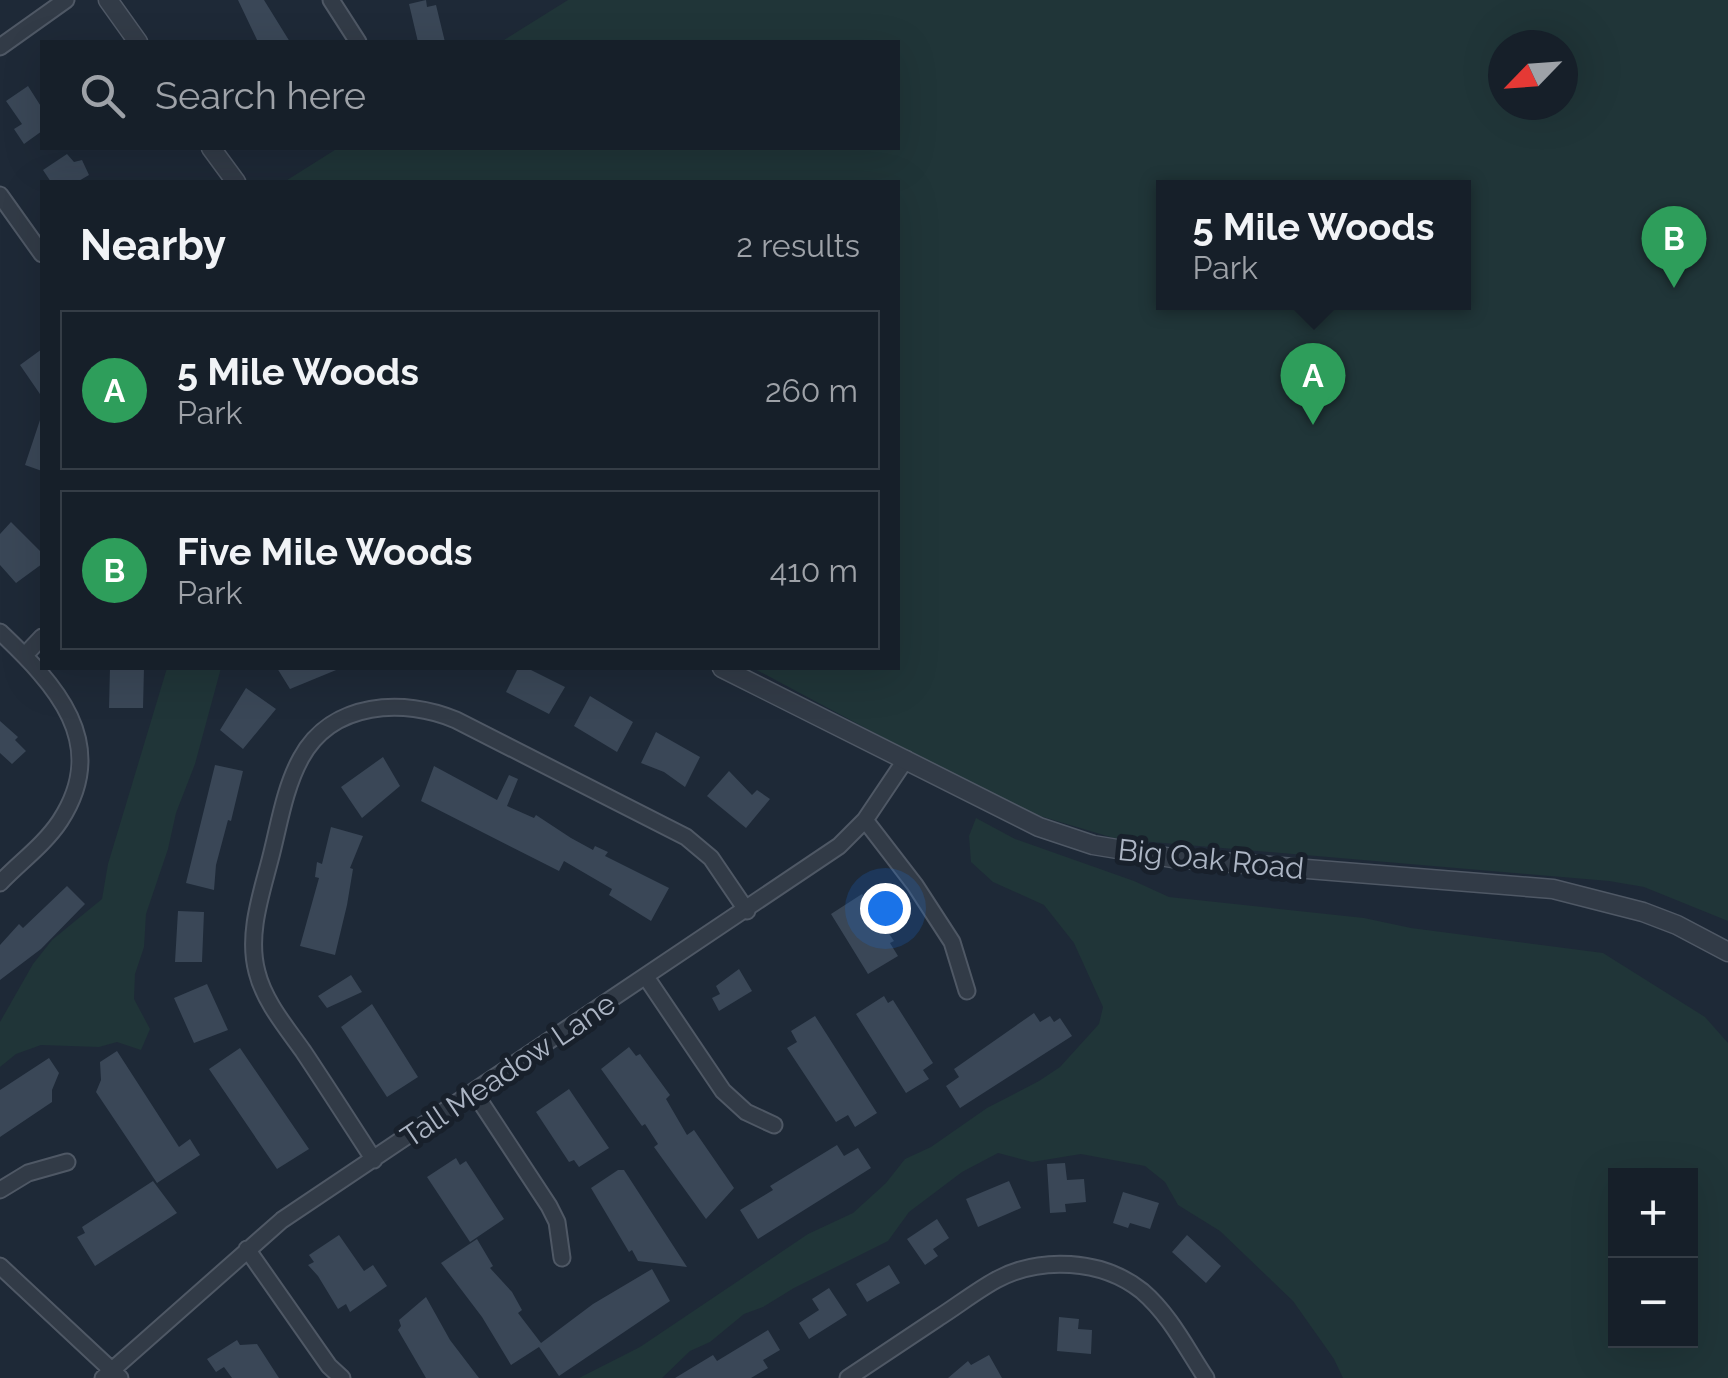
<!DOCTYPE html>
<html lang="en">
<head>
<meta charset="utf-8">
<style>
	:root { --surface:#161f29; --page:#1f2731; --text:#f1f3f6; --muted:#9ea2a8; --line:#353d46; --accent:#79abfc }
	body { margin:0; font-family:Raleway,sans-serif; background:var(--page); color:var(--text) }
	.controls { position:absolute; right:30px; bottom:30px; display:grid; overflow:hidden; border-radius:0px; box-shadow:0 10px 40px #0002 }
	.controls button { width:90px; height:90px; display:grid; place-items:center; padding:0; border:0; border-bottom:2px solid var(--line); background:var(--surface); color:var(--text); font:50px sans-serif }
	.compass { position:absolute; left:1488px; top:30px; width:90px; height:90px; border-radius:50%; background:var(--surface); box-shadow:0 10px 40px #0002; rotate:245deg }
	.you { position:absolute; left:885px; top:908px; width:35px; height:35px; margin:-25px; border:8px solid #fff; border-radius:50%; background:#1a73e8; box-shadow:0 0 0 15px #1a73e833 }
	.badge { display:grid; place-items:center; width:65px; height:65px; border-radius:50%; background:var(--accent); color:#fff; font-size:32px; font-weight:700 }
	.pin { position:absolute; translate:-50% -82px; filter:drop-shadow(0 2px 5px #0008) }
	.pin::after { content:''; position:absolute; top:52px; width:35px; height:30px; background:inherit; clip-path:polygon(0 0,100% 0,50% 100%) }
	.popup { position:absolute; left:1156px; top:180px; width:315px; height:130px; box-sizing:border-box; display:grid; place-content:center; border-radius:0px; background:var(--surface); filter:drop-shadow(0 2px 8px #0005); font-size:32px; white-space:nowrap; color:var(--muted) }
	.popup b { font-size:38px; color:var(--text) }
	.popup::after { content:''; position:absolute; left:50%; top:100%; margin-left:-20px; border:20px solid transparent; border-top-color:var(--surface) }
	.list { margin:0; padding:0; list-style:none }
	h2 { display:flex; justify-content:space-between; align-items:center; height:130px; margin:0; padding:0 40px; font-size:42px }
	h2 small { font-size:32px; font-weight:400; color:var(--muted) }
	.list li { display:grid; grid-template-columns:65px 1fr auto; gap:30px; align-items:center; box-sizing:border-box; height:160px; margin:0 20px 20px; padding:0 20px; border:2px solid var(--line); border-radius:0px }
	.list b { display:block; font-size:38px; white-space:nowrap }
	.list p { margin:0; font-size:32px; white-space:nowrap; color:var(--muted) }
	.list em { font-size:32px; font-style:normal; color:var(--muted) }
	.icon { flex:none; width:55px; height:55px; fill:none; stroke:currentColor; stroke-width:2; stroke-linecap:round; stroke-linejoin:round }
	.map { position:relative; flex:none; width:1728px; height:1378px; overflow:hidden }
	.search { position:absolute; background:var(--surface); box-shadow:0 10px 40px #0002; left:40px; top:40px; width:860px; height:110px; display:flex; align-items:center; gap:25px; box-sizing:border-box; padding:0 35px; border-radius:0px; color:var(--muted); font-size:38px }
	.panel { position:absolute; background:var(--surface); box-shadow:0 10px 40px #0002; left:40px; top:180px; width:860px; height:490px; border-radius:0px }
	.map>svg:first-child { display:block }
	.green { fill:#203538; fill-rule:evenodd }
	.building { fill:#3a4757 }
	.lines { fill:none; stroke-linecap:round; stroke-linejoin:round }
	.minor-casing { stroke:#4f5865; stroke-width:19 }
	.tertiary-casing { stroke:#4f5865; stroke-width:21 }
	.minor { stroke:#323b47; stroke-width:15 }
	.tertiary { stroke:#323b47; stroke-width:18 }
	.labels { text-anchor:middle; dominant-baseline:central; stroke-width:10; stroke-linejoin:round; paint-order:stroke }
	.street-label { font-size:30px; fill:#acb5c4; stroke:#18202b }
</style>
</head>
<body>
<div class="map">
<svg width="1728" height="1378" viewBox="0 0 1728 1378">
	<rect width="100%" height="100%" fill="#1e2937"/>
	<path class="green" d="M568,0H1728V921L1644,887L1609,881L1117,839L1040,816L955,776L753,668H898V182H284L338,148H898V42H501ZM1503,45H1563V105H1503ZM1163,188H1463V302H1163Z
		M167,668H221L195,764L176,813L168,849L146,914L144,947L135,974L134,999L150,1029L141,1050L117,1042L99,1047L41,1045L16,1054L0,1067V1022L33,964L52,940L102,899L108,864Z
		M976,818L1015,839L1134,881L1169,897L1364,918L1411,928L1603,953L1705,1017L1728,1043V1378H1343L1334,1359L1293,1301L1220,1231L1178,1205L1165,1182L1145,1166L1081,1154L1032,1162L998,1153L962,1172L909,1212L888,1241L794,1288L763,1307L744,1314L710,1342L690,1351L662,1378H579L640,1347L808,1234L853,1213L886,1183L905,1159L931,1147L987,1108L1039,1081L1060,1067L1099,1024L1103,1007L1074,943L1044,905L993,882L971,862L969,836ZM1616,1176H1690V1340H1616Z"/>
	<path class="building" d="M238,0H264L290,42H258Z
		M426,0L427,7L436,5L445,42H418L409,4Z
		M28,86L42,108V131L24,144L14,129L22,124L6,101Z
		M67,154L74,162L82,160L89,175L77,182H51L43,170Z
		M42,349V397L20,365Z
		M40,420H42V471L25,465Z
		M11,522L42,553V564L16,583L0,565V534Z
		M110,668H144L143,708H109Z
		M277,668H341L290,689Z
		M518,668H527L565,687L549,714L506,692Z
		M246,688L276,709L243,749L220,730Z
		M590,696L633,722L617,752L574,726Z
		M0,721L18,737L15,740L26,751L12,764L0,753Z
		M656,732L700,757L685,787L664,772L641,763Z
		M383,757L400,786L362,818L341,787Z
		M215,765L243,771L231,821L228,820L216,865L214,890L186,883Z
		M434,766L497,800L509,775L518,779L507,806L534,818L536,815L571,838L593,850L595,846L608,852L605,856L669,888L651,921L609,895L612,889L564,861L559,871L421,801Z
		M729,771L752,795L757,790L770,799L746,828L707,796Z
		M331,827L363,836L350,868L353,869L347,905L335,955L300,946L319,878L315,877L317,862L322,864Z
		M67,886L85,904L41,949L0,980V945L19,924L23,928Z
		M862,894L894,941L890,943L898,956L868,974L831,914Z
		M178,911L204,912L202,962H175Z
		M739,969L752,991L719,1011L712,998L720,994L716,986Z
		M351,975L362,992L327,1008L318,996Z
		M207,984L228,1030L194,1043L174,998Z
		M884,996L888,1003L893,1000L933,1063L923,1070L929,1079L906,1093L856,1014Z
		M372,1004L418,1077L387,1097L341,1027Z
		M1034,1013L1040,1022L1050,1016L1054,1022L1060,1018L1072,1036L960,1108L946,1086L959,1077L954,1069Z
		M815,1016L877,1113L855,1127L848,1115L836,1122L787,1048L797,1042L791,1031Z
		M629,1047L636,1056L640,1054L670,1095L666,1099L687,1135L694,1130L734,1188L706,1219L654,1147L658,1144L645,1124L642,1126L601,1069Z
		M240,1048L309,1149L277,1169L209,1069Z
		M117,1051L179,1147L190,1139L200,1155L157,1183L96,1092L101,1080L100,1062Z
		M49,1058L59,1073L52,1090V1102L0,1137V1090Z
		M569,1089L609,1148L579,1167L574,1160L569,1162L536,1112Z
		M837,1145L844,1156L858,1148L871,1168L758,1239L740,1210L773,1190L770,1186Z
		M456,1158L460,1165L466,1161L504,1219L470,1242L427,1177Z
		M1065,1163L1067,1180L1084,1179L1086,1202L1065,1204L1066,1212L1050,1213L1047,1164Z
		M618,1170H624L687,1267L638,1261L632,1250L629,1252L591,1188Z
		M153,1181L177,1213L95,1266L77,1237L85,1233L82,1227Z
		M1009,1181L1021,1208L978,1227L966,1199Z
		M1123,1192L1159,1203L1150,1229L1130,1223L1128,1228L1113,1223Z
		M937,1219L949,1238L933,1249L938,1256L925,1265L907,1239Z
		M339,1235L364,1271L373,1265L387,1286L350,1312L346,1304L338,1309L318,1276L308,1265L314,1262L309,1255Z
		M1187,1235L1221,1266L1206,1283L1172,1252Z
		M477,1239L493,1266L490,1268L512,1292L522,1310L518,1313L541,1343L593,1304L652,1269L670,1301L559,1376L539,1347L511,1365L482,1317L441,1263Z
		M889,1265L900,1283L867,1302L856,1284Z
		M829,1288L847,1315L809,1339L799,1323L819,1310L812,1299Z
		M426,1297L450,1340L479,1378H426L398,1330L401,1326L399,1320Z
		M1059,1317L1079,1319L1078,1329L1092,1330L1091,1354L1057,1351Z
		M768,1330L780,1350L763,1360L768,1368L751,1378H675L713,1355L717,1361Z
		M237,1340L240,1345L257,1344L279,1378H232L224,1367L216,1372L207,1359Z
		M989,1355L1002,1378H948L968,1361L971,1365Z"/>
	<g class="lines">
		<g class="minor-casing">
			<path id="minor" d="M331,0L358,42
				M0,47L66,0
				M0,195L42,254
				M0,632C55,684 111,743 60,821C44,845 20,862 0,883
				M25,655L42,637
				M865,820L915,885L952,942L967,991
				M646,977L723,1091L746,1112L774,1125
				M474,1092L549,1206L557,1222L562,1258
				M374,1160C350,1123 327,1087 303,1051C286,1027 264,1001 257,972C247,935 261,895 270,860C279,826 284,789 301,758C332,701 404,698 456,720L686,837L711,858L747,911
				M0,1190L28,1173L67,1162
				M247,1249L329,1366L342,1378
				M0,1266L120,1378
				M103,1378L282,1220L839,846L865,820L906,759
				M848,1378C878,1358 908,1338 938,1318C957,1306 976,1291 996,1280C1040,1256 1102,1259 1142,1291C1170,1315 1186,1348 1206,1378"/>
		</g>
		<g class="tertiary-casing">
			<path id="tertiary" d="M108,0L138,42
				M211,148L236,182
				M722,668L1039,827L1093,845L1172,858L1553,889L1643,912L1677,925L1728,952"/>
		</g>
		<use href="#minor" class="minor"/>
		<use href="#tertiary" class="tertiary"/>
	</g>
	<g class="labels">
		<g class="street-label">
			<text transform="translate(1211 859) rotate(6)">Big Oak Road</text>
			<text transform="translate(508 1070) rotate(-34)">Tall Meadow Lane</text>
		</g>
	</g>
</svg>
<div class="controls">
<button>+</button>
<button>−</button>
</div>
<svg class="compass" viewBox="-18 -18 36 36"><path d="M0-13l5 13h-10z" fill="#e53935"/><path d="M0 13l5-13h-10z" fill="#9ea2a8"/></svg>
<div class="you"></div>
<div class="pin badge" style="left:1313px;top:425px;background:#2e9e5b">A</div>
<div class="popup"><b>5 Mile Woods</b>Park</div>
<div class="pin badge" style="left:1674px;top:288px;background:#2e9e5b">B</div>
<div class="search"><svg class="icon" aria-label="search" viewBox="0 0 24 24"><circle cx="10" cy="10" r="6"/><path d="M15 15l6 6"/></svg>Search here</div>
<section class="panel">
<h2>Nearby<small>2 results</small></h2>
<ul class="list">
<li><span class="badge" style="background:#2e9e5b">A</span><div><b>5 Mile Woods</b><p>Park</p></div><em>260 m</em></li>
<li><span class="badge" style="background:#2e9e5b">B</span><div><b>Five Mile Woods</b><p>Park</p></div><em>410 m</em></li>
</ul>
</section>
</div>
</body>
</html>
